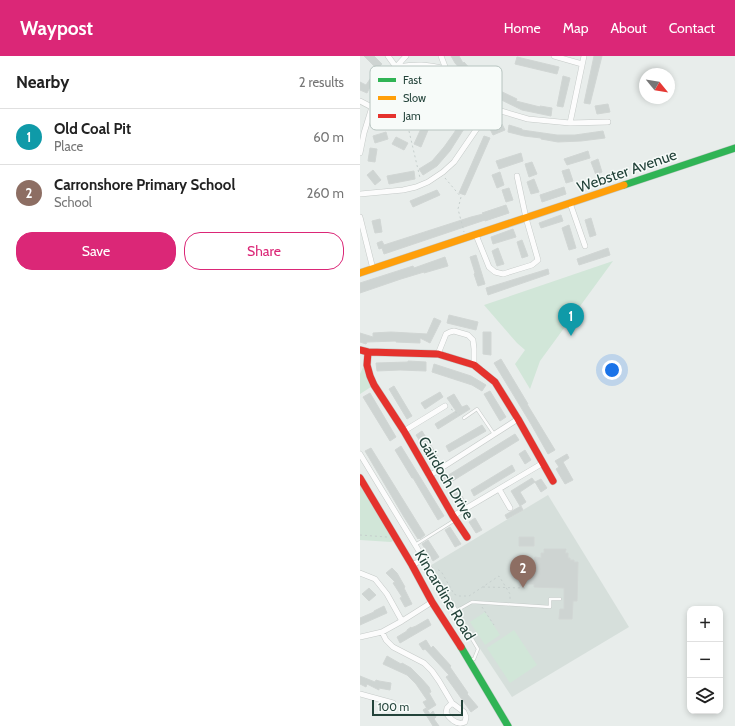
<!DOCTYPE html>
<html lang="en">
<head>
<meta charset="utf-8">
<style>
	:root { --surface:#fff; --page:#f6f6f6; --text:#222; --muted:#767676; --line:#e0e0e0; --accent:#db2777 }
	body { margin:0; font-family:Cabin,sans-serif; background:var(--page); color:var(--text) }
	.controls { position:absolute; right:12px; bottom:12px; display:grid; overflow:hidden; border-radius:8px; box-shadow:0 2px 6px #0003 }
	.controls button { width:36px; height:36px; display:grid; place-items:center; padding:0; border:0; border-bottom:1px solid var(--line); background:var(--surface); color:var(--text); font:20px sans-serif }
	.compass { position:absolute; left:279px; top:12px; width:36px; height:36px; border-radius:50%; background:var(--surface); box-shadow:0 2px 6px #0003; rotate:120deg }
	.scale { position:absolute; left:12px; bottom:10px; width:91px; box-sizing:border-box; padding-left:4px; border:2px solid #23433a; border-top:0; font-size:11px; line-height:14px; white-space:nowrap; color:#23433a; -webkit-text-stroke:3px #f7fbf9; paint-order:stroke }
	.you { position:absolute; left:252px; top:314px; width:14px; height:14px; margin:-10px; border:3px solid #fff; border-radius:50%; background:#1a73e8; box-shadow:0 0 0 6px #1a73e833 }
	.badge { display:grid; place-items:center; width:26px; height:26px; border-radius:50%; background:var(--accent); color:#fff; font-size:13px; font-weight:700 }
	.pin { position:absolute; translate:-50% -33px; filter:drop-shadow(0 1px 2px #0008) }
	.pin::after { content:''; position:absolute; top:21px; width:14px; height:12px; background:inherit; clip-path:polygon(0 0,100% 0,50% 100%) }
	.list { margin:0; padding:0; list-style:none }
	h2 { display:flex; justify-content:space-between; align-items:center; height:52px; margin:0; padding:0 16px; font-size:17px }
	h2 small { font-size:13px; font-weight:400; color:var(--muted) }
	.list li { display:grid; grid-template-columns:26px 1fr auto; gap:12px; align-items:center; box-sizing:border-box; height:56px; padding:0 16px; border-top:1px solid var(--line) }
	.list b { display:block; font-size:15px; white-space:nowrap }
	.list p { margin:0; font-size:13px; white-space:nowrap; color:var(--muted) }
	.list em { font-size:13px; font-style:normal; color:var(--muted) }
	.actions { display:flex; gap:8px; padding:12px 16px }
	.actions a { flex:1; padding:9px 0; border:1px solid var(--accent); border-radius:16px; text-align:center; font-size:14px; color:var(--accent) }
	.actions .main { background:var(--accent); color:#fff }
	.icon { flex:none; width:22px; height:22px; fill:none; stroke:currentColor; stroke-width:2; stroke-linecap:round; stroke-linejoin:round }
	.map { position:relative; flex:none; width:375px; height:670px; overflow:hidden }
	header { display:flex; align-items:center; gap:24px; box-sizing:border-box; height:56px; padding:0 20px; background:var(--accent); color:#fff }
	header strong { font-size:19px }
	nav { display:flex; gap:22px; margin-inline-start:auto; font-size:14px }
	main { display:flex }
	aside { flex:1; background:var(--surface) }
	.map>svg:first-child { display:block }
	.built { fill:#d6dfdb }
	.green { fill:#d1e6d8 }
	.building { fill:#ced4d2; stroke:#d1d6d4 }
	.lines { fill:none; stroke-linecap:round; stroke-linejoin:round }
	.lane-casing { stroke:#c5cac8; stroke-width:3.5 }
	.street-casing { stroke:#c5cac8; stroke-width:6 }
	.fast-casing { stroke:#c3cac8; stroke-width:8 }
	.slow-casing { stroke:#c3cac8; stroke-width:8 }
	.jam-casing { stroke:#c3cac8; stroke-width:8 }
	.path { stroke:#c6cfcd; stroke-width:1; stroke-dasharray:2 3; stroke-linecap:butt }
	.lane { stroke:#fcfcfc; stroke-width:2.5 }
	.street { stroke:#fcfcfc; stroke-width:5 }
	.fast { stroke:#30b455; stroke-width:7 }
	.slow { stroke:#ff9f0a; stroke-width:7 }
	.jam { stroke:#e5322d; stroke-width:7 }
	.labels { text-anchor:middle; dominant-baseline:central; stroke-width:3; stroke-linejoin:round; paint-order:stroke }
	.street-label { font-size:15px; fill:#23433a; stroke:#f7fbf9 }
	.key { fill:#f7fbf9; stroke:#b7c4c0; stroke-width:1 }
	.key-label { font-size:11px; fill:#23433a }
</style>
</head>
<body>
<header>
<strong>Waypost</strong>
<nav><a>Home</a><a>Map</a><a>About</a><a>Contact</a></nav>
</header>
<main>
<aside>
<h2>Nearby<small>2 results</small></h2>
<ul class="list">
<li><span class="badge" style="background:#0f9aa8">1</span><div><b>Old Coal Pit</b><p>Place</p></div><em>60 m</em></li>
<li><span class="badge" style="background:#8d6e63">2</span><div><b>Carronshore Primary School</b><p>School</p></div><em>260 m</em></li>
</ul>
<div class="actions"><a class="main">Save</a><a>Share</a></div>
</aside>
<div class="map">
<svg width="375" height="670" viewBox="0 0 375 670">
	<rect width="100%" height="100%" fill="#e8edeb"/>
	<path class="built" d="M188,439L269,571L152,641L99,561L68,511Z"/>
	<path class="green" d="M253,205L180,305L170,333L155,308L165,294L157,287L124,249Z
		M4,309L14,329L0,338V318Z
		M0,422L36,483L31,486L0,484Z
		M125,556L140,579L125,589L110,566Z
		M154,574L177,609L150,627L127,592Z"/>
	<path class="building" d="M4,0H14L22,8L17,13Z
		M91,0H99L103,7L104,6L113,16L107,21L95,7Z
		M234,0H242L230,48L224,47Z
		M157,1L199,11L197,18L155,8Z
		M14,17L20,21L14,29L12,27L7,37L0,34V26L6,29Z
		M203,20L210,22L203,51L197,50Z
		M118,21L134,34V32L157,43L156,45L180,51V50L192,52L191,60L162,54L123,35L113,27Z
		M248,48L250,56L237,58L235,50Z
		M103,62L109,65L90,95L77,110L63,119L59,113L72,105L84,91L94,77Z
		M65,64L71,67L61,91L54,88Z
		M142,68L145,74L133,79L130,73Z
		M149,69L162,73V74L197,79H215L243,75L245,82L221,85L198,86L181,83V82L164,80L148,76Z
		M26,76L28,83L15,87L13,80Z
		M124,80L130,82L105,139L99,137Z
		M36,81L48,87L44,94L32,88Z
		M10,92L17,93L15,106L8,105Z
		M228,95L230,102L207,109L204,103Z
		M161,97L163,105L139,113L136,105Z
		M238,103L242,116L236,119L231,106Z
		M172,106L177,118L169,121L165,108Z
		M209,113L213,125L206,127L202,115Z
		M13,114L21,124L15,129L7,119Z
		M54,115L55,123L29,128L27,120Z
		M140,116L144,129L137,132L132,119Z
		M174,123L179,136L171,138L167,126Z
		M204,131L206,138L182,146L180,139Z
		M149,132L153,144L146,146L142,134Z
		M77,134L80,139L53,151L50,145Z
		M146,149L149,157L125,165V164L24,198L22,192L19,193L17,187L22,185L24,189L111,161L123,158L122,157Z
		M201,159L203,165L181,172L179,167Z
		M231,162L236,179L230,181L225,164Z
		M20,163L22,176L15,177L12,165Z
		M209,169L216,192L209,194L202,172Z
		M153,173L156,181L133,188L131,181Z
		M162,184L168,200L162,202L157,186Z
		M138,192L144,208L137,210L132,195Z
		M248,192L250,199L219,209L217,203Z
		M116,199L125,228L118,230L114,218L115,217L110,201Z
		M85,201L88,210L64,217V216L41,223L0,237V227L53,210L54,212Z
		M188,213L189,218L128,239L126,232Z
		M89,259L118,266L116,274L87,267Z
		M74,262L81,265L70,287L60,282V287L36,286V285L7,286L6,288L0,286V277L13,281V277L31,276L67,278Z
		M123,276H131V299L123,298Z
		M141,303L168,348H167L195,394L188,398L171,368L134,307Z
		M48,305L66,306V315L40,314L17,315L16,307L48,306Z
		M74,308L111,320L126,329L122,335L112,329L72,316Z
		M34,330L52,360L47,363L29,333Z
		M130,335L146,361L140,365L124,338Z
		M80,336L83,341L65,353L61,347Z
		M10,337L36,381L30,385L3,341Z
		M94,338L102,351L107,349L110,353L78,373L75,368L96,355L87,342Z
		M122,369L126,375L89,396L86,390Z
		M62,375L78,401L72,405L56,379Z
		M155,378L159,384L86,429L82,423Z
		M41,390L84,460L78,464L53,422H52L35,394Z
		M11,392L65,479L60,483L59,482L58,483L44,461L5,395Z
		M165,394L171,404L165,408L159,398Z
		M207,398L209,402L203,406L213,424L205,428L196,413L199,411L195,405Z
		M152,409L155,415L114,440L111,434Z
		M172,422L175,426L160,436L166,446L160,450L151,435Z
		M181,423L187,432L181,436L175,426Z
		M99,435L104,444L98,448L92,439Z
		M161,450L163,454L147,463L145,459Z
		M115,462L122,474L116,477L109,466Z
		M90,471L101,488L95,491L85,474Z
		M159,481H174V490H159Z
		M68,484L79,501L73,505L62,488Z
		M184,493H206L205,497H208V502H210V504H214V506H218L217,545H213L212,563H199L200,553H204V532L174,531V528H166V506H170L171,504H174L175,501L181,502V497H184Z
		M32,512L37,517L45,531L44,532L52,548L45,551L40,542L42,541L33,527L35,526L26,517Z
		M9,532L16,539L9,545L2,538Z
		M24,550L27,557L0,569V562L14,556V555Z
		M68,563L71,569L40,587L37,581L47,575V574L51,571V572L56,570Z
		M66,584L71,592L73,590L91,610L90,611L108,637L107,638L118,651L111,656L86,621L89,619L65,593L63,594L59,588Z
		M27,600L41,608L42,607L51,612L61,622L69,631L71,636L69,637L76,649L68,654L63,646L67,644L56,628L47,619L23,608Z
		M0,620L15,626L16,624L19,625L31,627L30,634L19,632V634L7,628L6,631L0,628Z
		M66,652L70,658L73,655L76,661L74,663L79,670H73L63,654Z"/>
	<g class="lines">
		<g class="lane-casing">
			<path id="lane" d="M104,362L117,353L134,378
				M55,489L95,464
				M96,555L112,546L190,551V543H200
				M99,561L118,593L114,603L110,604"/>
		</g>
		<g class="street-casing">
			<path id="street" d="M28,0L36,11C57,8 66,8 86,13L81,0
				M194,0L222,8
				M86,13L131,52L168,63L210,67L248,66
				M0,45L48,70
				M210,67L224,0
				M0,97L4,77L12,51L36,11L46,0
				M0,138L43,134L56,131L68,126L83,116L94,106L131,52
				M210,147L225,190
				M0,161L13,213
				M116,179L129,211L135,216L143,218L172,209L178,204L166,162L157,120
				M78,298L86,278L90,276L94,275L108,279L113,284L114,293V309
				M44,375L85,350
				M0,398L99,561
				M69,420L158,363
				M139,433L150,452
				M93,460L183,407
				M52,509L64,503
				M0,517L15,523L27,538L42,565
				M22,576L26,584L33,591L64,607L72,615L79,625L92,647L104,656L106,661L105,666C97,670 91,664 86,657L87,652L92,647
				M0,581L22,576L42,565L72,546
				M0,638L33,647"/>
		</g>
		<g class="fast-casing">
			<path id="fast" d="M264,129L375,92
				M101,591L148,670"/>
		</g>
		<g class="slow-casing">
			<path id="slow" d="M0,217L264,129"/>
		</g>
		<g class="jam-casing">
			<path id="jam" d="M0,294L8,296L78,298L114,309L135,326L158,363L193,425
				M8,296L7,309L10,320L14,329L44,375L93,460L107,481
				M0,422L52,509L72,546L101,591"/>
		</g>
		<path class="path" d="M49,75L60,122
			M85,122L101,141L98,153L104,176
			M91,353L100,359
			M0,479L27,481
			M78,514L81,515L94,538L98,540H109L139,520L150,538V543
			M123,531L166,532
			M122,551L134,569"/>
		<use href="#lane" class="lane"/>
		<use href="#street" class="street"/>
		<use href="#fast" class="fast"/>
		<use href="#slow" class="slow"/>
		<use href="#jam" class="jam"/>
	</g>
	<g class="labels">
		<g class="street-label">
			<text transform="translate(267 115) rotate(-19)">Webster Avenue</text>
			<text transform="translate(86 422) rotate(59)">Gairdoch Drive</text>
			<text transform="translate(85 539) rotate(59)">Kincardine Road</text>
		</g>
	</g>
	<rect x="10" y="10" width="132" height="64" rx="6" class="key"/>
	<rect x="18" y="22" width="18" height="4" fill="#30b455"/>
	<rect x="18" y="40" width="18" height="4" fill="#ff9f0a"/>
	<rect x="18" y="58" width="18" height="4" fill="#e5322d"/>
	<g class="key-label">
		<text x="43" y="28">Fast</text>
		<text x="43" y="46">Slow</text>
		<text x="43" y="64">Jam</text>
	</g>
</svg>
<div class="controls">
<button>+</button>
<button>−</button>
<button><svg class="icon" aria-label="layers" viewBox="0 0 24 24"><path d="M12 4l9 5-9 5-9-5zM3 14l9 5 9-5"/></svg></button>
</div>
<svg class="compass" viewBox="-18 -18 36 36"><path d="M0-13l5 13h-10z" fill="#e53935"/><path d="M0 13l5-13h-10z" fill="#767676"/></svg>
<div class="scale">100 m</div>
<div class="you"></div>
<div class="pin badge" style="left:211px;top:280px;background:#0f9aa8">1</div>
<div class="pin badge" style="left:163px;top:532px;background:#8d6e63">2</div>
</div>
</main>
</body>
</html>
